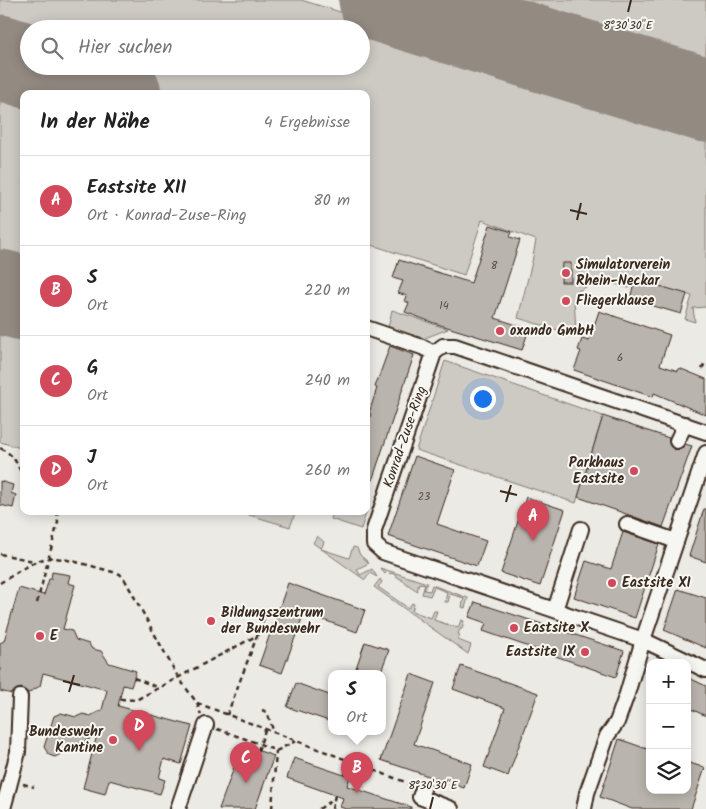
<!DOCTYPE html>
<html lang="de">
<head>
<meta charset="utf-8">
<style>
	:root { --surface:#fff; --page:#f6f6f6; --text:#222; --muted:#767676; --line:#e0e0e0; --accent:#d1495b }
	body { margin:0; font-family:Kalam,sans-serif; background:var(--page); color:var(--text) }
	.controls { position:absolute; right:15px; bottom:15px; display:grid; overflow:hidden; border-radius:10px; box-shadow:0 2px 12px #0003 }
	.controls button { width:45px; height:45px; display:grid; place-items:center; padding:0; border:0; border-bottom:1px solid var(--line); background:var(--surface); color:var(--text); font:25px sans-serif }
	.you { position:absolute; left:482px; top:398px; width:18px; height:18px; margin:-12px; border:4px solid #fff; border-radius:50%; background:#1a73e8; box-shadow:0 0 0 8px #1a73e833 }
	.badge { display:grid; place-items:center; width:32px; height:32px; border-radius:50%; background:var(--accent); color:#fff; font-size:16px; font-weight:700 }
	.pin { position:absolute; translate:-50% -41px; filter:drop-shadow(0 1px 2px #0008) }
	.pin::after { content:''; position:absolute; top:26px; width:18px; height:15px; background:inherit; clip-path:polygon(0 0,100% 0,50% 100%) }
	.popup { position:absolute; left:328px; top:670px; width:58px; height:65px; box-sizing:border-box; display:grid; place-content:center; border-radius:10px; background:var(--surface); filter:drop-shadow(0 1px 4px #0005); font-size:16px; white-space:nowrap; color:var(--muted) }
	.popup b { font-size:19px; color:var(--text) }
	.popup::after { content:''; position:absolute; left:50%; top:100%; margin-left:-10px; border:10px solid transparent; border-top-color:var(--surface) }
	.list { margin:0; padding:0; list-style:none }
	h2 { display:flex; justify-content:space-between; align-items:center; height:65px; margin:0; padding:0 20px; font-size:21px }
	h2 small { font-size:16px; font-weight:400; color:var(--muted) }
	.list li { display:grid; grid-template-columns:32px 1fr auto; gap:15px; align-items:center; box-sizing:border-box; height:90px; padding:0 20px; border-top:1px solid var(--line) }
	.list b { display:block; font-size:19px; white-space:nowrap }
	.list p { margin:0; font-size:16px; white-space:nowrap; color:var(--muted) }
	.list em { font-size:16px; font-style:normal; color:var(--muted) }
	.icon { flex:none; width:28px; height:28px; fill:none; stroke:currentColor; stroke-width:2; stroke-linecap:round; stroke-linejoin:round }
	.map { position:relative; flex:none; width:706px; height:809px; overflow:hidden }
	.search { position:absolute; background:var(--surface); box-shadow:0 2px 12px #0003; left:20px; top:20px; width:350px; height:55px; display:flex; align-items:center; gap:12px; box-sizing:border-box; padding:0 18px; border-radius:28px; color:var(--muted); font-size:19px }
	.panel { position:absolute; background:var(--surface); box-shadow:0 2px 12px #0003; left:20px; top:90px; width:350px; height:425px; border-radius:10px }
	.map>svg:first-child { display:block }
	.grass { fill:#cdcac4; stroke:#847a71; fill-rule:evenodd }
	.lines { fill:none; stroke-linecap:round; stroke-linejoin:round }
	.taxiway { stroke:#938a82; stroke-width:34 }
	.runway { stroke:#938a82; stroke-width:85 }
	.building { fill:#bab4ae; stroke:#3b2a1e }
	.minor-casing { stroke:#3b2a1e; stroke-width:18 }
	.path { stroke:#3b2a1e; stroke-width:2.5; stroke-dasharray:5 4; stroke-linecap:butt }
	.minor { stroke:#f6f6f2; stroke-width:14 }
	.ticks { fill:none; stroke:#3b2a1e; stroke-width:2 }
	.poi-dot { fill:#d1495b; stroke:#f6f6f2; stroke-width:2 }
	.labels { text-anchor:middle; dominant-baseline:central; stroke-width:4; stroke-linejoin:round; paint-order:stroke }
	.number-label { font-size:11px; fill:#5b4c42 }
	.poi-label { font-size:14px; font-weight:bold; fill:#3b2a1e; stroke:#f6f6f2; text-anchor:start }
	.street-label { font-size:14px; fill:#3b2a1e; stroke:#f6f6f2 }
	.ticks-label { font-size:12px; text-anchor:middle; fill:#3b2a1e; stroke:#f6f6f2; stroke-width:4; stroke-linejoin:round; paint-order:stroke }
</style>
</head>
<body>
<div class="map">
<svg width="706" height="809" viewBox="0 0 706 809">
	<rect width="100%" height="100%" fill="#ebeae5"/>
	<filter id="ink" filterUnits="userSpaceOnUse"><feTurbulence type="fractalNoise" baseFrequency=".02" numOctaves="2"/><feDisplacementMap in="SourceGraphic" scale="10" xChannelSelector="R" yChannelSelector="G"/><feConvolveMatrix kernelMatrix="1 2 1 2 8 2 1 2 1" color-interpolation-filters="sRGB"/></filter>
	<g filter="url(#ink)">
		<path class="grass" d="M0,0H301L706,124V307L693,308L695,322L685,319L692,296L636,280L629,288L605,281L594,283L578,291L574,298L576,331L558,330L518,318L532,262L536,240L482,220L464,275L372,245L366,261V94H24V449L0,442ZM29,29H361V66H29Z
			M490,0H706V74L492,9Z
			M392,310L448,329L425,338L423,340L388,328Z
			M445,361L603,416L576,503L416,450Z
			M366,502L369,503L361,529L331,519L333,511H366Z
			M236,511H296L290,527Z
			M317,536L324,542L321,549L349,558L353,547L357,548L360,555L369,563L357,569L360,575L372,569L377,577L370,573L365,580L313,543Z
			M380,568L427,583L424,590L430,591L432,585L468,598L465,608L462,607L464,598L450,594L448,602H445L447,592L434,587L430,596L422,594L425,584L419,583L417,591L392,573L390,574L387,571L385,574Z
			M380,579L382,582L378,587L408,608L412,603L414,604L412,611L431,618L434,611H437L434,620L458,628L461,620L464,621L462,629H460L458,634L460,635L458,640L471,645L468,654L374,587Z"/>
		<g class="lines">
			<path class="taxiway" d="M404,7C430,13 443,19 465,0"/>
			<path class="runway" d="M381,0L706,100
				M0,57L119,94
				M0,292L24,298"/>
		</g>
		<path class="building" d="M490,225L512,232L510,237L520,240L495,318L529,329L522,350L434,323L405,312L409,303L405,301L407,296L398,293L403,281L393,278L399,260L471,283Z
			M562,263H571V282H561Z
			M635,279L687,294L681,314L630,299Z
			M599,311L670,335L660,365L678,371L679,368L706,379V415L654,393L653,397L574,370L581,351L578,350L582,339L589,341Z
			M390,346L414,355L368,493L366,492V428L371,414L369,413L377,388L375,387Z
			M603,416L669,438L670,446L674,449L682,448L685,444L692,446L663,527L578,497Z
			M415,456L455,470L437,524L486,541L477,566L388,536Z
			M0,481L13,485L11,493L16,495L13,508L0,505Z
			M526,497L565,510L540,586L501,573Z
			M704,509H706V562L689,556Z
			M623,532L659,544L635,618L574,597L586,561L611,569Z
			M52,572L70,575L68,583L75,585L63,629L72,631L76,640L89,644L92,649L101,651L109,663L136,671L131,687L123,685L118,706L192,726L181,764L164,759L159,778L165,780L160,794L109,780L105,794L83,788L97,735L55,757L49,755L44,747L54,716L61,713L76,717L83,714L90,716L102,710L107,690L43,673L40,686L28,693L21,688L16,690L12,694L0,691V643L4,641L19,588L44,595L49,579H51Z
			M288,583L365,610L357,632L304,613L282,673L259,665Z
			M678,589L706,598V648L664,630Z
			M475,602L624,651L616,677L483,631L486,623L469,617Z
			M365,642L389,650L380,674H354Z
			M461,666L538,693L508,776L484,767L505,708L453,689Z
			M411,674L435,683L414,744L472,764L464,788L381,760Z
			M687,677L706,686V716L687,707Z
			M296,683L332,696V722L287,707Z
			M619,739L650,750V790H687V762L705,768L691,809H632L600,797Z
			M242,745L274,756L255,809H219Z
			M294,758L350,777L347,786L411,807V809H346L340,807L343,798L287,778Z"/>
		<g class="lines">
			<g class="minor-casing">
				<path id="minor" d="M366,328L422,347L434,353
					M706,432L455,346H443L434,353L374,530V544L383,552L643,640L706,670
					M677,441L685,424
					M627,524L676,541
					M555,610L581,529
					M423,789L420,797L451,809
					M3,809L18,752L20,697
					M178,809L206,725
					M584,809L587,793L607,736L617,722L627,694L643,640L706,453"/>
			</g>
			<path class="path" d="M702,369L706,361
				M0,448C16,456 15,462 24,477
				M0,554L34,561
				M0,583C15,574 31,561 48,558C61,556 105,570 120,574L125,580L178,677L197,703L201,715
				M37,603L58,522L57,511
				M134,678L159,688
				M120,699L136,700L258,635
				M197,703L413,785
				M262,710L267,712L274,733
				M227,715L265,615
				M217,729L260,744L276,751L296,741
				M258,751L265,730
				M345,775L350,761
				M23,784L34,787
				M272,809L276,751
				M319,809L333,800
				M332,809L335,795"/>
			<use href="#minor" class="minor"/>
		</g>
	</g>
	<path class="ticks" d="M628,12L631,0M570,210L587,214M577,220L581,203M500,491L517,495M506,502L511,485M63,681L80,685M69,692L74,675M430,809L433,797"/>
	<g class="poi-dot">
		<circle cx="566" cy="273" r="5"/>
		<circle cx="566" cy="301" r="5"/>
		<circle cx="500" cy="331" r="5"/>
		<circle cx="634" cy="471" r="5"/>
		<circle cx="612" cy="583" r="5"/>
		<circle cx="211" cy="621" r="5"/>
		<circle cx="514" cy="628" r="5"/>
		<circle cx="40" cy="636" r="5"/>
		<circle cx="585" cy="652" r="5"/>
		<circle cx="113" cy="740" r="5"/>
	</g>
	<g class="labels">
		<g class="number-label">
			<text x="494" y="266">8</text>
			<text x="444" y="306">14</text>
			<text x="620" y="358">6</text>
			<text x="424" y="497">23</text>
		</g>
		<g class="poi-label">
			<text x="576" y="265">Simulatorverein<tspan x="576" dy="16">Rhein-Neckar</tspan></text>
			<text x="576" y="301">Fliegerklause</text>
			<text x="510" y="331">oxando GmbH</text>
			<text x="624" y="463" text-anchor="end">Parkhaus<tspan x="624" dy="16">Eastsite</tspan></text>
			<text x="622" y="583">Eastsite XI</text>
			<text x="221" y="613">Bildungszentrum<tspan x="221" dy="16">der Bundeswehr</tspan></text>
			<text x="524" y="628">Eastsite X</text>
			<text x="50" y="636">E</text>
			<text x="575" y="652" text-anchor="end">Eastsite IX</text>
			<text x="103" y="732" text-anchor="end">Bundeswehr<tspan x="103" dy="16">Kantine</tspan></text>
		</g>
		<g class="street-label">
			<text transform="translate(405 437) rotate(-71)">Konrad-Zuse-Ring</text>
		</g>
	</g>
	<g class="ticks-label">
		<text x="628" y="29">8°30'30"E</text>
		<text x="433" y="789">8°30'30"E</text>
	</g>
</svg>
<div class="controls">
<button>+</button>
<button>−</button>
<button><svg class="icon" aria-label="layers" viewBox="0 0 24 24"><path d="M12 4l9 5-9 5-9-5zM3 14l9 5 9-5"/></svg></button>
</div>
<div class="you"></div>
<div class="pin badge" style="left:533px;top:541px">A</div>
<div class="pin badge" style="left:357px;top:793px">B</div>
<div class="popup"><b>S</b>Ort</div>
<div class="pin badge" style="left:246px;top:783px">C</div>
<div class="pin badge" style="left:139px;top:751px">D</div>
<div class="search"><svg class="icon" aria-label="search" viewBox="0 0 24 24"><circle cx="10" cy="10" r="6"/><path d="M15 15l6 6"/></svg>Hier suchen</div>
<section class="panel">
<h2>In der Nähe<small>4 Ergebnisse</small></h2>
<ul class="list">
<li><span class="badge">A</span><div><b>Eastsite XII</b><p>Ort · Konrad-Zuse-Ring</p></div><em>80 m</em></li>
<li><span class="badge">B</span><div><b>S</b><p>Ort</p></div><em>220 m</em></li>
<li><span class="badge">C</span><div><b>G</b><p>Ort</p></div><em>240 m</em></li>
<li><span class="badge">D</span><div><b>J</b><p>Ort</p></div><em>260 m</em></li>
</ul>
</section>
</div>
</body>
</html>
